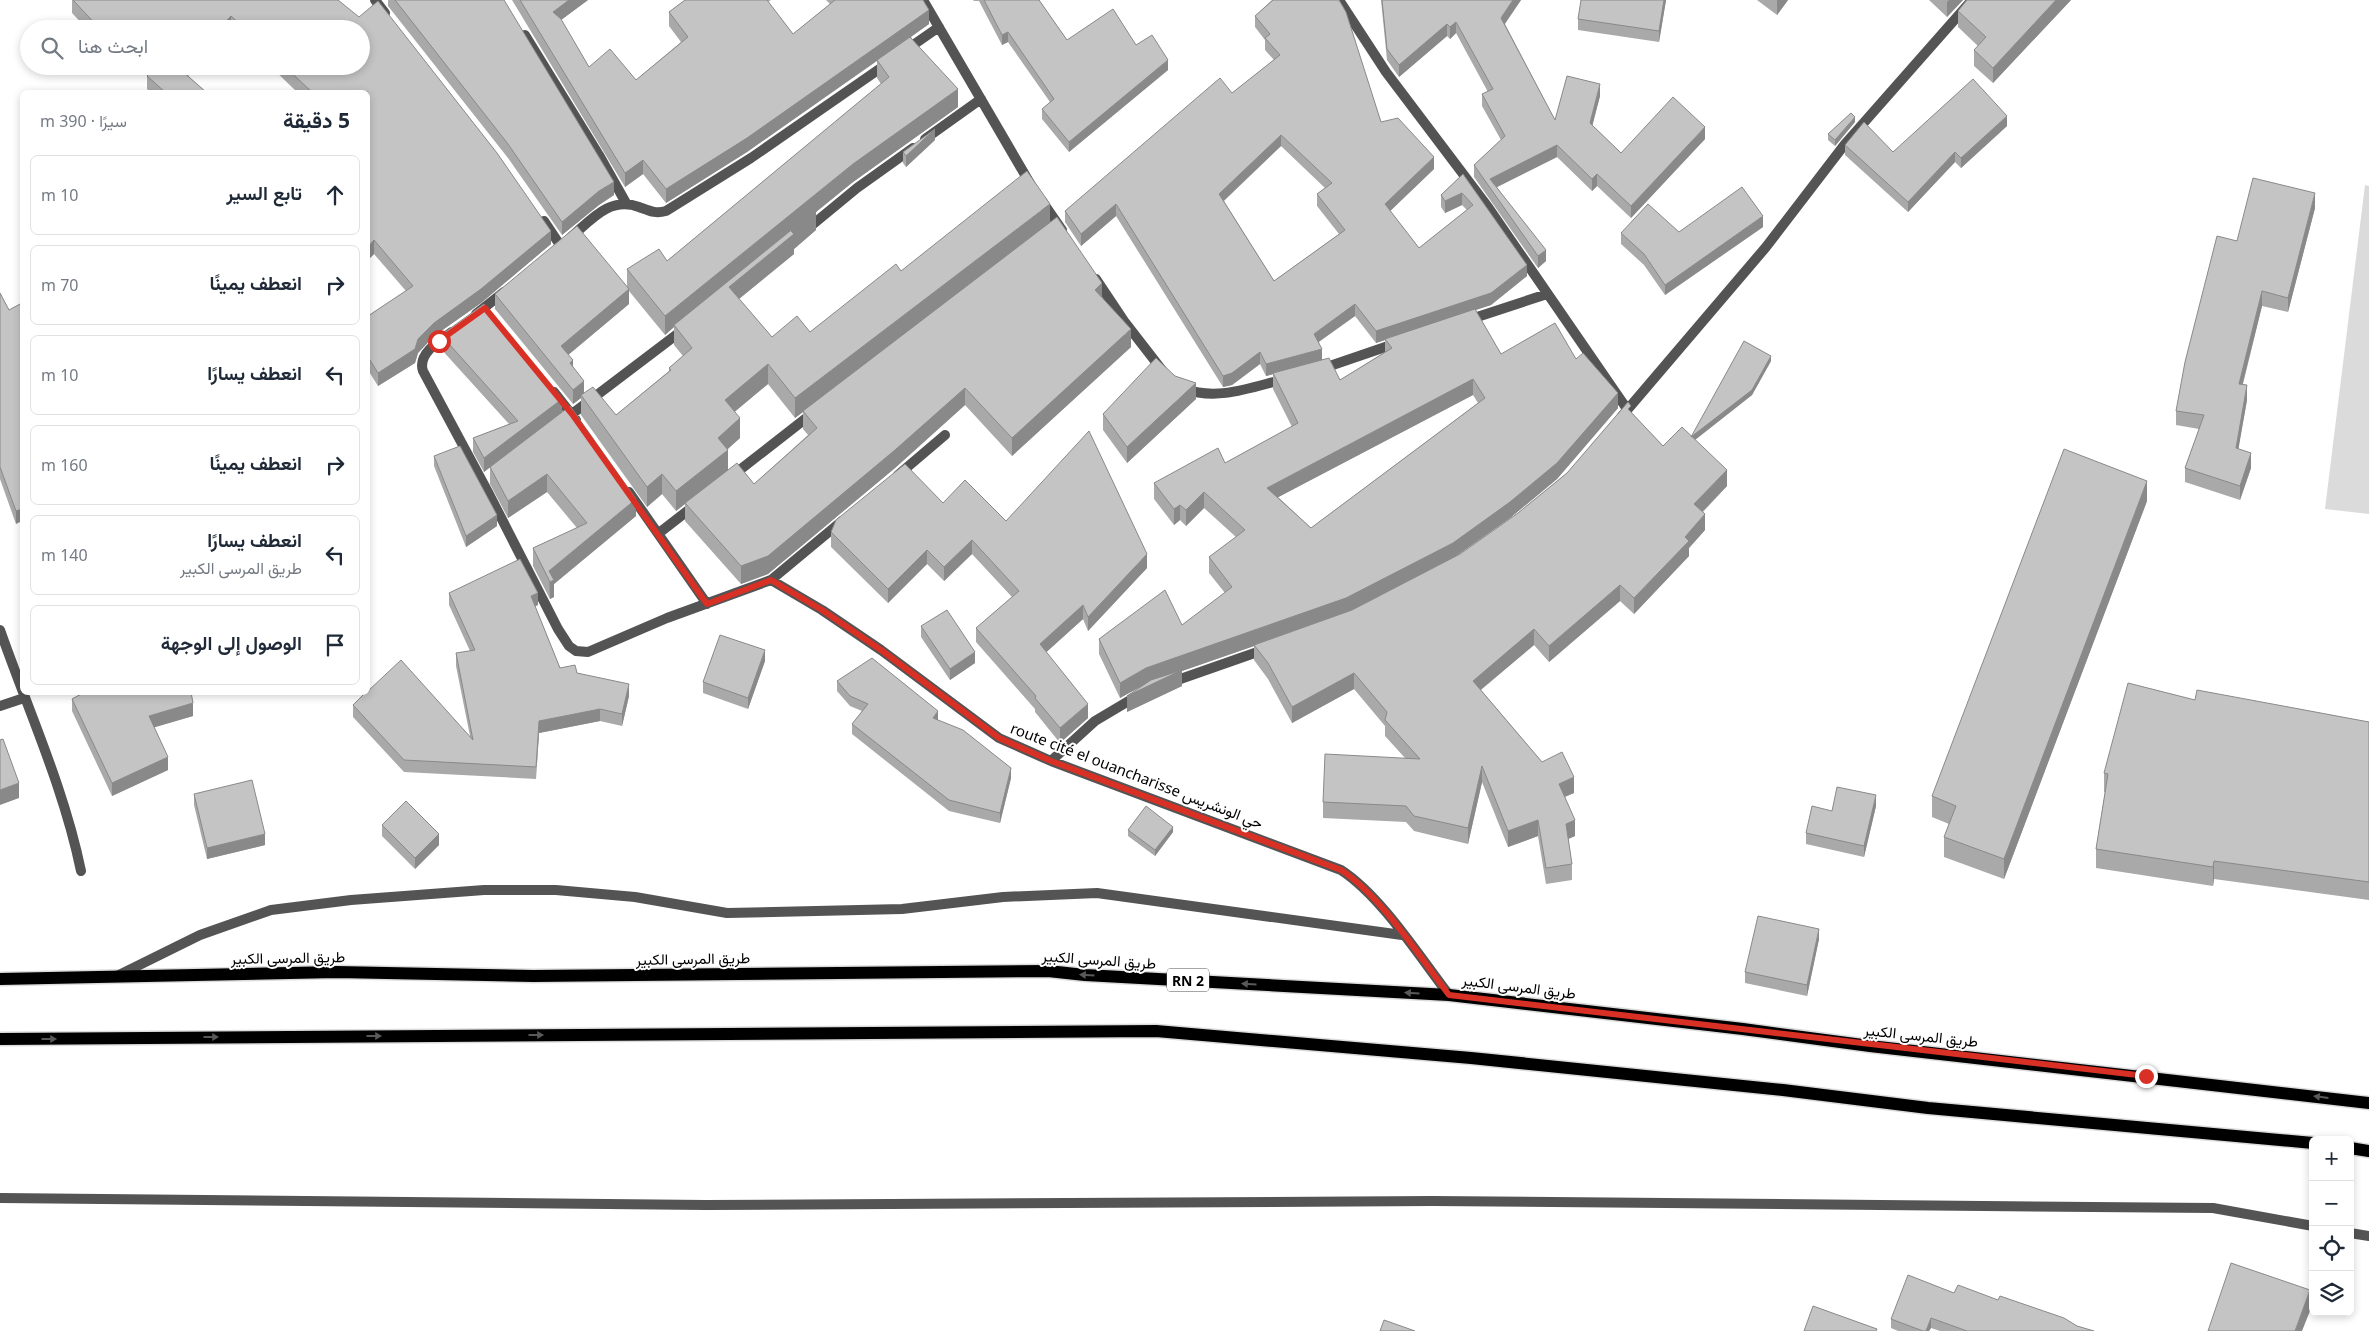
<!DOCTYPE html>
<html lang="ar">
<head>
<meta charset="utf-8">
<style>
	:root { --surface:#fff; --page:#f2f2f3; --text:#1f2937; --muted:#747a83; --line:#e0e1e3 }
	body { margin:0; font-family:"Noto Sans",Vazirmatn,sans-serif; background:var(--page); color:var(--text); direction:rtl }
	.controls { position:absolute; right:15px; bottom:15px; display:grid; overflow:hidden; border-radius:8px; box-shadow:0 2px 8px #0003 }
	.controls button { width:45px; height:45px; display:grid; place-items:center; padding:0; border:0; border-bottom:1px solid var(--line); background:var(--surface); color:var(--text); font:25px sans-serif }
	.stop { position:absolute; width:15px; height:15px; margin:-11px; border:4px solid #d93025; border-radius:50%; background:#fff }
	.stop.end { background:#d93025; border-color:#fff; box-shadow:0 1px 5px #0008 }
	.list { margin:0; padding:0; list-style:none }
	h2 { display:flex; justify-content:space-between; align-items:center; height:65px; margin:0; padding:0 20px; font-size:21px }
	h2 small { font-size:16px; font-weight:400; color:var(--muted) }
	.list li { display:grid; grid-template-columns:32px 1fr auto; gap:15px; align-items:center; box-sizing:border-box; height:80px; margin:0 10px 10px; padding:0 10px; border:1px solid var(--line); border-radius:8px }
	.list b { display:block; font-size:19px; white-space:nowrap }
	.list p { margin:0; font-size:16px; white-space:nowrap; color:var(--muted) }
	.list em { font-size:16px; font-style:normal; color:var(--muted) }
	.icon { flex:none; width:28px; height:28px; fill:none; stroke:currentColor; stroke-width:2; stroke-linecap:round; stroke-linejoin:round }
	.map { position:relative; flex:none; width:2369px; height:1331px; overflow:hidden; direction:ltr }
	.search { position:absolute; background:var(--surface); box-shadow:0 2px 8px #0003; left:20px; top:20px; width:350px; height:55px; display:flex; align-items:center; gap:12px; box-sizing:border-box; padding:0 18px; border-radius:28px; color:var(--muted); font-size:19px }
	.panel { position:absolute; background:var(--surface); box-shadow:0 2px 8px #0003; left:20px; top:90px; width:350px; height:605px; border-radius:8px; direction:rtl }
	.map>svg:first-child { display:block }
	.pitch { fill:#dbdbdb }
	.lines { fill:none; stroke-linecap:round; stroke-linejoin:round }
	.primary-casing { stroke:#dbdbdb; stroke-width:15 }
	.service { stroke:#545454; stroke-width:10 }
	.minor { stroke:#545454; stroke-width:10 }
	.primary { stroke:#000; stroke-width:12 }
	.wall { fill:#a9a9a9; fill-rule:evenodd }
	.shaded-wall { fill:#898989 }
	.building { fill:#c4c4c4; stroke:#898989; fill-rule:evenodd }
	.oneway { fill:#595959 }
	.route { stroke:#d93025; stroke-width:6 }
	.labels { text-anchor:middle; dominant-baseline:central; stroke-width:4; stroke-linejoin:round; paint-order:stroke }
	.shield { fill:#fff; stroke:#4c4c4c; stroke-width:1 }
	.shield-label { font-size:14px; font-weight:bold; fill:#000 }
	.street-label { font-size:15px; fill:#000; stroke:#fff }
</style>
</head>
<body>
<div class="map">
<svg width="2369" height="1331" viewBox="0 0 2369 1331">
	<rect width="100%" height="100%" fill="#fff"/>
	<path class="pitch" d="M2365,185L2369,186V514L2325,509Z"/>
	<g class="lines">
		<g class="primary-casing">
			<path id="primary" d="M0,979L337,972L533,976L1048,971L1085,975L1449,995L1743,1029L1870,1046L2369,1103
				M0,1039L1156,1031L1471,1058L1783,1090L1928,1108L2313,1143
				M2350,1148L2369,1151"/>
		</g>
		<path class="service" d="M0,1198L706,1205L1433,1201L2213,1208L2313,1226
			M2350,1233L2369,1236"/>
		<path class="minor" d="M375,0L385,13
			M923,0L1031,185
			M1339,0L1386,72L1488,207L1627,409
			M525,35L599,155L626,203
			M906,50L939,27
			M925,139L981,99
			M1042,201L1062,230
			M544,221L560,245
			M806,230L857,188L913,148
			M571,237C592,219 610,196 639,207C650,211 655,214 666,211L751,158L888,63
			M1096,279L1124,321L1162,370
			M476,314L504,292
			M1468,320L1547,294
			M452,332C440,340 417,354 423,371L488,492L558,629L569,646L576,651L588,652L667,618L771,580L842,521
			M1321,369L1397,343
			M1185,389C1218,401 1252,387 1285,379
			M554,392L576,420
			M1622,416L1766,247L1845,144L1972,0
			M564,420L684,329
			M898,475L945,435
			M732,476L814,412
			M629,492L707,604
			M659,533L695,505
			M771,580L822,610L881,650L999,738L1051,761L1341,870C1381,896 1419,956 1449,995
			M0,630C28,710 64,788 81,871
			M1169,683L1266,649
			M0,706L24,698
			M1051,761L1095,721L1137,696
			M117,976L200,935L271,910L351,900L484,890H556L635,897L727,913L902,909L1003,897L1097,893L1402,935"/>
		<use href="#primary" class="primary"/>
	</g>
	<path class="wall" d="M72,0H338L551,244L481,303L434,336L418,353L415,363L378,386L368,370V316L406,291L374,254L368,260V92H297L270,66H361V29H87L72,13Z
		M388,0H504L614,195L599,205L562,235L508,158L388,6Z
		M512,0H588L561,20L589,67L636,80L681,42L669,26V12L685,0H771L768,2L793,34L830,4L826,0H923L929,24L911,37L958,107L853,182L816,212V230L794,249V254L739,299L772,337L810,332L901,271L1050,223L1102,297L1131,347L1012,456L965,405L895,468L768,574L741,584L685,521V504L676,511L662,494L647,507L581,415V398L573,404L495,309V294L627,286V269L667,261L881,84L877,78V61L747,152L666,203L643,174L625,187ZM629,291L665,335L674,327V345L683,356L669,368V371L616,415L584,393L568,355L629,304ZM768,384L795,418L803,412V429L808,435L754,484L728,470L727,449L740,438L735,411Z
		M973,0H1039L1067,40L1136,45L1168,70L1069,152L1042,119V109L1050,102L1008,42L1002,45L979,1H974Z
		M1272,0H1339L1381,122L1434,169L1390,211L1419,248L1467,210L1462,205L1445,213L1441,207V195L1463,174L1527,276L1491,305L1475,310L1501,354L1576,359L1618,408L1557,479L1510,518L1455,557L1460,554L1518,513L1567,473L1631,412L1663,446L1692,437L1771,361L1752,395L1695,440L1727,486L1703,512L1705,530L1689,548V556L1634,614L1620,601L1549,662L1534,645L1481,690L1542,762L1574,793L1565,797L1575,836L1568,839L1572,864V880L1546,884L1538,836L1508,847L1482,782L1468,844L1414,831L1406,822L1323,818V802L1405,758L1385,736V726L1354,689L1292,723L1268,679L1254,660V646L1182,671V686L1127,712L1146,683L1120,698L1099,654V639L1182,625L1225,593L1209,573V557L1236,537L1204,508L1186,526L1180,520L1174,525L1154,499V483L1225,463L1292,427L1273,389V374L1266,376L1260,364L1232,385L1223,387L1116,216L1081,246L1065,222V211L1232,93L1274,60L1265,50V40L1255,27V16ZM1281,146L1325,188L1317,194V206L1339,234L1274,281L1224,201ZM1355,316L1376,343L1385,340V352L1340,380L1322,359L1319,342ZM1473,395L1478,403L1311,528L1278,497Z
		M1381,0H1521L1505,24L1555,120L1600,96L1592,125L1621,153L1705,139L1631,218L1597,186L1592,191L1557,157L1497,187L1546,261L1538,268L1474,177V165L1501,140L1482,106V94L1488,92L1456,33L1450,39L1447,36L1399,77L1387,60Z
		M1666,0L1659,42L1578,30V19Z
		M1757,0H1788L1777,15Z
		M1929,0H1963L1947,17Z
		M1967,0H2071L1993,83L1974,66V50L1978,46L1958,27V11Z
		M150,66H197L188,76L206,92H150L147,89V76L153,69Z
		M1855,122L1835,146L1828,140V134Z
		M2007,126L1961,168L1955,162L1908,212L1845,155V145L1893,152Z
		M935,140L906,167L903,163V152Z
		M2315,208L2288,312L2262,306L2243,384L2247,400L2238,449L2251,468L2240,500L2185,482V468L2199,429L2176,425V411L2237,241Z
		M1763,227L1665,295L1644,265L1621,244V233L1679,232Z
		M0,293L9,310L22,303L16,524L0,479Z
		M441,335L562,413L636,516L554,584V597L550,599L533,566V548L577,528L547,492L508,518L490,484V467L484,472L473,452V438L509,424L441,349Z
		M1196,399L1127,463L1103,430V414Z
		M434,456L497,526L466,547L434,466Z
		M2147,501L2004,879L1944,857V837L1949,824L1932,817V796Z
		M943,503L1006,521L1147,568L1088,631L1083,619L1046,652L1088,718L1060,743L1035,712V709L976,642V628L1012,597L972,554L944,581L927,564L888,603L831,547V532Z
		M449,593L538,605L535,606L560,668L577,673L629,696L622,726L600,721L539,733L536,779L404,772L353,717V705L470,736L456,666V653L470,651L449,605Z
		M921,626L975,663L950,680L921,637Z
		M765,661L748,709L703,693V682Z
		M837,681L938,720L1011,778L1000,823L949,811L852,734V724L862,711L850,706L837,691Z
		M80,692H191L193,716L154,727L168,770L112,796L72,711V699L81,694Z
		M2195,700L2369,722V900L2214,879L2213,886L2096,868V849L2105,792H2104V773Z
		M194,794L265,845L207,859L194,805Z
		M1876,806L1864,857L1806,844V833Z
		M382,825L439,845L415,869L382,836Z
		M1128,830L1173,832L1155,856L1128,836Z
		M1819,939L1807,996L1745,983V972Z
		M1954,1293L1998,1300L2077,1326L2094,1331H1940L1931,1328L1929,1331H1898L1891,1328V1319Z"/>
	<path class="shaded-wall" d="M569,0H588L553,26V12Z
		M1513,0H1521L1501,29V18Z
		M1664,0H1666L1659,42V31Z
		M1777,0H1788L1777,15Z
		M1949,0H1963L1947,17V2Z
		M2056,0H2071L1993,83V68Z
		M929,10V24L747,152L666,203V189Z
		M231,16V29H219Z
		M1456,22V33L1450,39V27Z
		M117,23V29H111Z
		M1447,24V36L1399,77V65Z
		M1008,32V42L1002,45V35Z
		M1168,60V70L1069,152V142Z
		M184,66H197L181,83V70Z
		M1600,84V96L1590,135V123Z
		M958,89V107L853,182L816,212V230L794,249V254L729,307L674,325V327L665,335V316L853,164Z
		M2007,116V126L1961,168V158Z
		M1855,117V122L1835,146V140Z
		M1705,127V139L1631,218V206Z
		M935,129V140L906,167V156Z
		M1281,135V146L1219,205V194Z
		M1557,145V157L1491,190L1490,179Z
		M1955,152V162L1908,212V202Z
		M1434,157V169L1385,216V204Z
		M643,160V174L625,187V173Z
		M1597,174V186L1592,191V179Z
		M614,182V195L599,205L562,235V222L599,191Z
		M1462,193V205L1445,213V201Z
		M2315,193V208L2288,312V298Z
		M1050,204V224L795,418V398Z
		M1116,204V216L1081,246V234Z
		M1763,216V227L1665,295V285Z
		M551,231V244L481,303L434,336L418,353L415,363L378,386V373L418,339L434,323Z
		M374,240V254L368,260V247Z
		M1546,250V261L1538,268V256Z
		M1527,265V276L1491,305L1376,343V331Z
		M1102,283V301L1095,290Z
		M629,289V304L561,361V346Z
		M2262,291V306L2239,398V384Z
		M1355,304V316L1314,345V334Z
		M1131,329V347L1012,456V438Z
		M1322,349V361L1266,376V364Z
		M1260,352V364L1232,385L1223,387V376Z
		M1771,356V361L1752,395L1691,443V437Z
		M573,360V375L570,363Z
		M768,364V384L725,420V400Z
		M1473,379V395L1267,503V488Z
		M584,381V396L581,395V398L573,404V390Z
		M1196,383V399L1127,463V447Z
		M2247,385V400L2236,463V448Z
		M965,388V405L895,468L768,574L741,584V566Z
		M1618,393V408L1557,479L1510,518L1453,558L1346,614L1254,645V646L1182,671V686L1127,712V696L1146,684L1120,698V683Z
		M562,399V413L484,472V458Z
		M740,418V438L718,458V438Z
		M728,450V470L676,511V491Z
		M2251,453V468L2240,500V486Z
		M1727,470V486L1694,520V504Z
		M547,474V492L508,518V501Z
		M662,474V494L647,507V487Z
		M2147,481V501L2004,879V859Z
		M1204,492V508L1186,526V510Z
		M636,499V516L554,584V597L550,599L549,571Z
		M1180,505V520L1174,525V509Z
		M22,509V521L16,524V511Z
		M1705,514V530L1689,548V556L1634,614V598L1685,537Z
		M497,515V526L466,547V536Z
		M972,540V554L944,581V567Z
		M927,550V564L888,603V589Z
		M1147,554V568L1088,631V617Z
		M1620,585V601L1549,662V646Z
		M538,593V605L531,608V596Z
		M1083,605V619L1040,658V644Z
		M1534,629V645L1473,696V681Z
		M765,650V661L748,709V698Z
		M975,652V663L950,680V669Z
		M1354,673V689L1292,723V707Z
		M629,684V696L622,726V714Z
		M193,703V716L149,729V716Z
		M1088,704V718L1060,743V728Z
		M600,709V721L539,733L536,779L539,721Z
		M938,711V721L933,718Z
		M168,757V770L112,796V783Z
		M1482,766V782L1468,844V828Z
		M1011,768V778L1000,823V813Z
		M1574,777V793L1559,799V784Z
		M19,783V798L0,805V790Z
		M1876,795V806L1864,857V846Z
		M1538,820V836L1508,847V831Z
		M1575,820V836L1566,840V824Z
		M1173,827V832L1155,856V850Z
		M265,834V845L207,859V848Z
		M439,834V845L415,869V858Z
		M2214,861V879L2213,886V867Z
		M1819,929V939L1807,996V985Z
		M2310,1290V1311L2302,1331H2295Z
		M1931,1318V1328L1929,1331H1926Z"/>
	<path class="building" d="M73,0H338L359,17L378,1L497,153L551,231L481,289L434,323L418,339L415,349L378,373L368,357V316L413,286L374,240L368,247V92H312L284,66H361V29H245L231,16L219,29H123L117,23L111,29H100Z
		M395,0H504L614,182L599,191L562,222L508,144Z
		M520,0H569L553,12L561,19L589,67L610,49L636,80L688,37L669,12L685,0H767L793,34L835,0H923L929,10L747,138L666,189L643,160L625,173Z
		M984,0H1039L1067,40L1113,9L1136,45L1152,35L1168,60L1069,142L1042,109L1054,99L1008,32L1002,35Z
		M1273,0H1339L1346,12L1381,122L1398,118L1434,157L1385,204L1419,248L1473,205L1462,193L1445,201L1441,195L1463,174L1527,265L1491,293L1376,331L1355,304L1314,334L1322,349L1266,364L1260,352L1232,373L1223,376L1116,204L1081,234L1065,211L1220,78L1232,93L1280,55L1265,38L1270,34L1255,16ZM1281,135L1332,183L1317,194L1345,230L1274,281L1219,194Z
		M1382,0H1513L1501,18L1555,120L1567,76L1600,84L1590,123L1621,153L1673,97L1705,127L1631,206L1597,174L1592,179L1557,145L1490,179L1546,250L1538,256L1474,165L1505,136L1482,94L1493,89L1456,22L1450,27L1447,24L1399,65L1387,49Z
		M1581,0H1664L1659,31L1578,19Z
		M1967,0H2056L1993,68L1974,50L1986,37L1958,11Z
		M910,37L958,89L853,164L665,316L627,269L659,249L667,261L889,77L877,60Z
		M156,66H184L181,70L206,92H165L147,76Z
		M1973,79L2007,116L1961,158L1955,152L1908,202L1845,145L1864,122L1893,152Z
		M1851,113L1855,117L1835,140L1828,134Z
		M935,129L906,156L903,152Z
		M1027,171L1050,204L795,398L768,364L725,400L740,418L718,438L728,450L676,491L662,474L647,487L581,395L593,387L616,415L671,370L669,368L692,348L674,325L816,210L791,231L794,234L729,287L772,337L797,316L810,332L896,264L901,271Z
		M2253,178L2315,193L2288,298L2262,291L2239,384L2247,385L2236,448L2251,453L2240,486L2185,468L2204,415L2176,411L2185,362L2217,236L2237,241Z
		M1742,187L1763,216L1665,285L1644,254L1621,233L1648,204L1679,232Z
		M1057,217L1102,283L1095,290L1131,329L1012,438L965,388L895,450L768,556L741,566L685,503L737,463L754,484L817,428L803,411Z
		M577,226L629,289L561,346L573,360L570,363L584,381L573,390L495,294Z
		M0,293L9,310L22,303V509L16,511L0,467Z
		M484,304L562,399L484,458L473,438L518,421L441,335Z
		M1475,309L1501,354L1555,323L1576,359L1583,353L1618,393L1557,463L1510,502L1453,543L1346,598L1146,668L1120,683L1099,639L1165,590L1182,625L1232,587L1209,557L1245,530L1204,492L1186,510L1180,505L1174,509L1154,483L1218,448L1225,463L1298,423L1273,373L1329,358L1340,380L1392,348L1385,339ZM1473,379L1485,398L1311,528L1267,488Z
		M1744,341L1771,356L1752,390L1691,437Z
		M1156,358L1175,376L1196,383L1127,447L1103,414Z
		M1628,402L1631,406L1628,409L1663,446L1682,427L1727,470L1694,504L1705,514L1685,537L1689,541L1634,598L1620,585L1549,646L1534,629L1473,681L1542,762L1562,752L1574,777L1559,784L1575,820L1566,824L1572,864L1546,868L1538,820L1508,831L1482,766L1468,828L1414,816L1406,806L1323,802L1325,754L1420,759L1385,720L1387,712L1354,673L1292,707L1268,663L1254,645L1352,610L1460,554L1518,513L1567,473Z
		M570,406L636,499L549,571L554,580L550,582L533,548L587,523L547,474L508,501L490,467Z
		M1089,431L1147,554L1088,617L1083,605L1040,644L1088,704L1060,728L1035,698L1036,696L976,628L1019,591L972,540L944,567L927,550L888,589L831,532L836,520L905,464L943,503L965,480L1006,521Z
		M460,446L497,515L466,536L434,456Z
		M2064,449L2147,481L2004,859L1944,837L1956,806L1932,796Z
		M520,559L538,593L531,596L560,668L575,665L577,673L629,684L622,714L600,709L539,721L536,767L404,760L353,705L366,692H368V691L401,660L473,740L456,653L475,650L449,593Z
		M947,610L975,652L950,669L921,626Z
		M720,635L765,650L748,698L703,682Z
		M872,658L938,711L933,718L963,730L1011,768L1000,813L949,800L852,724L868,704L850,696L837,681Z
		M1182,670L1127,696L1151,680Z
		M2128,683L2195,700L2197,690L2369,722V882L2214,861L2213,867L2096,849L2108,774L2104,773Z
		M85,692H191L193,703L149,716L168,757L112,783L72,699Z
		M3,739L19,783L0,790V740Z
		M252,780L265,834L207,848L194,794Z
		M1837,787L1876,795L1864,846L1806,833L1812,806L1832,811Z
		M406,801L439,834L415,858L382,825Z
		M1146,806L1173,827L1155,850L1128,830Z
		M1758,916L1819,929L1807,985L1745,972Z
		M2231,1263L2310,1290L2295,1331H2208Z
		M1908,1275L1954,1293L1958,1285L1998,1300L2000,1296L2064,1318L2077,1326L2094,1331H1967L1931,1318L1926,1331H1923L1891,1319Z
		M1813,1306L1877,1329L1876,1331H1804Z
		M1384,1320L1415,1331H1380Z"/>
	<defs><path id="oneway-solid" d="M-6-.8H1V-3.2L6.5 0L1 3.2V.8H-6Z" transform="scale(1.25)"/></defs>
	<g class="oneway">
		<use href="#oneway-solid" transform="translate(1087 975) rotate(-176)"/>
		<use href="#oneway-solid" transform="translate(1249 984) rotate(-177)"/>
		<use href="#oneway-solid" transform="translate(1412 993) rotate(-177)"/>
		<use href="#oneway-solid" transform="translate(536 1035)"/>
		<use href="#oneway-solid" transform="translate(374 1036)"/>
		<use href="#oneway-solid" transform="translate(211 1037)"/>
		<use href="#oneway-solid" transform="translate(49 1039)"/>
		<use href="#oneway-solid" transform="translate(2321 1097) rotate(-173)"/>
	</g>
	<g class="lines">
		<path class="route" d="M439,341L485,308L572,414L707,604L771,580L822,610L881,650L999,738L1051,761L1341,870C1381,896 1419,956 1449,995C1681,1021 1913,1051 2146,1076"/>
	</g>
	<g class="labels">
		<rect class="shield" x="1167" y="968.5" width="42" height="23" rx="4"/>
		<g class="shield-label">
			<text x="1188" y="980">RN 2</text>
		</g>
		<g class="street-label">
			<text transform="translate(1137 775) rotate(21)">route cité el ouancharisse حي الونشريس</text>
			<text transform="translate(288 957) rotate(-1)">طريق المرسى الكبير</text>
			<text transform="translate(693 958) rotate(-1)">طريق المرسى الكبير</text>
			<text transform="translate(1099 959) rotate(4)">طريق المرسى الكبير</text>
			<text transform="translate(1519 986) rotate(7)">طريق المرسى الكبير</text>
			<text transform="translate(1921 1035) rotate(6)">طريق المرسى الكبير</text>
		</g>
	</g>
</svg>
<div class="controls">
<button>+</button>
<button>−</button>
<button><svg class="icon" aria-label="locate" viewBox="0 0 24 24"><circle cx="12" cy="12" r="6"/><path d="M12 2v4M12 18v4M2 12h4M18 12h4"/></svg></button>
<button><svg class="icon" aria-label="layers" viewBox="0 0 24 24"><path d="M12 4l9 5-9 5-9-5zM3 14l9 5 9-5"/></svg></button>
</div>
<div class="stop" style="left:439px;top:341px"></div>
<div class="stop end" style="left:2146px;top:1076px"></div>
<div class="search"><svg class="icon" aria-label="search" viewBox="0 0 24 24"><circle cx="10" cy="10" r="6"/><path d="M15 15l6 6"/></svg>ابحث هنا</div>
<section class="panel">
<h2>5 دقيقة<small>سيرًا · 390 m</small></h2>
<ul class="list">
<li><svg class="icon" aria-label="ahead" viewBox="0 0 24 24"><path d="M12 20V5M6 11l6-6 6 6"/></svg><div><b>تابع السير</b></div><em>10 m</em></li>
<li><svg class="icon" aria-label="right" viewBox="0 0 24 24"><path d="M7 20v-9h11M14 6l5 5-5 5"/></svg><div><b>انعطف يمينًا</b></div><em>70 m</em></li>
<li><svg class="icon" aria-label="left" viewBox="0 0 24 24"><path d="M17 20v-9H6M10 6l-5 5 5 5"/></svg><div><b>انعطف يسارًا</b></div><em>10 m</em></li>
<li><svg class="icon" aria-label="right" viewBox="0 0 24 24"><path d="M7 20v-9h11M14 6l5 5-5 5"/></svg><div><b>انعطف يمينًا</b></div><em>160 m</em></li>
<li><svg class="icon" aria-label="left" viewBox="0 0 24 24"><path d="M17 20v-9H6M10 6l-5 5 5 5"/></svg><div><b>انعطف يسارًا</b><p>طريق المرسى الكبير</p></div><em>140 m</em></li>
<li><svg class="icon" aria-label="arrive" viewBox="0 0 24 24"><path d="M6 21V4h12l-3 4 3 4H6"/></svg><div><b>الوصول إلى الوجهة</b></div></li>
</ul>
</section>
</div>
</body>
</html>
